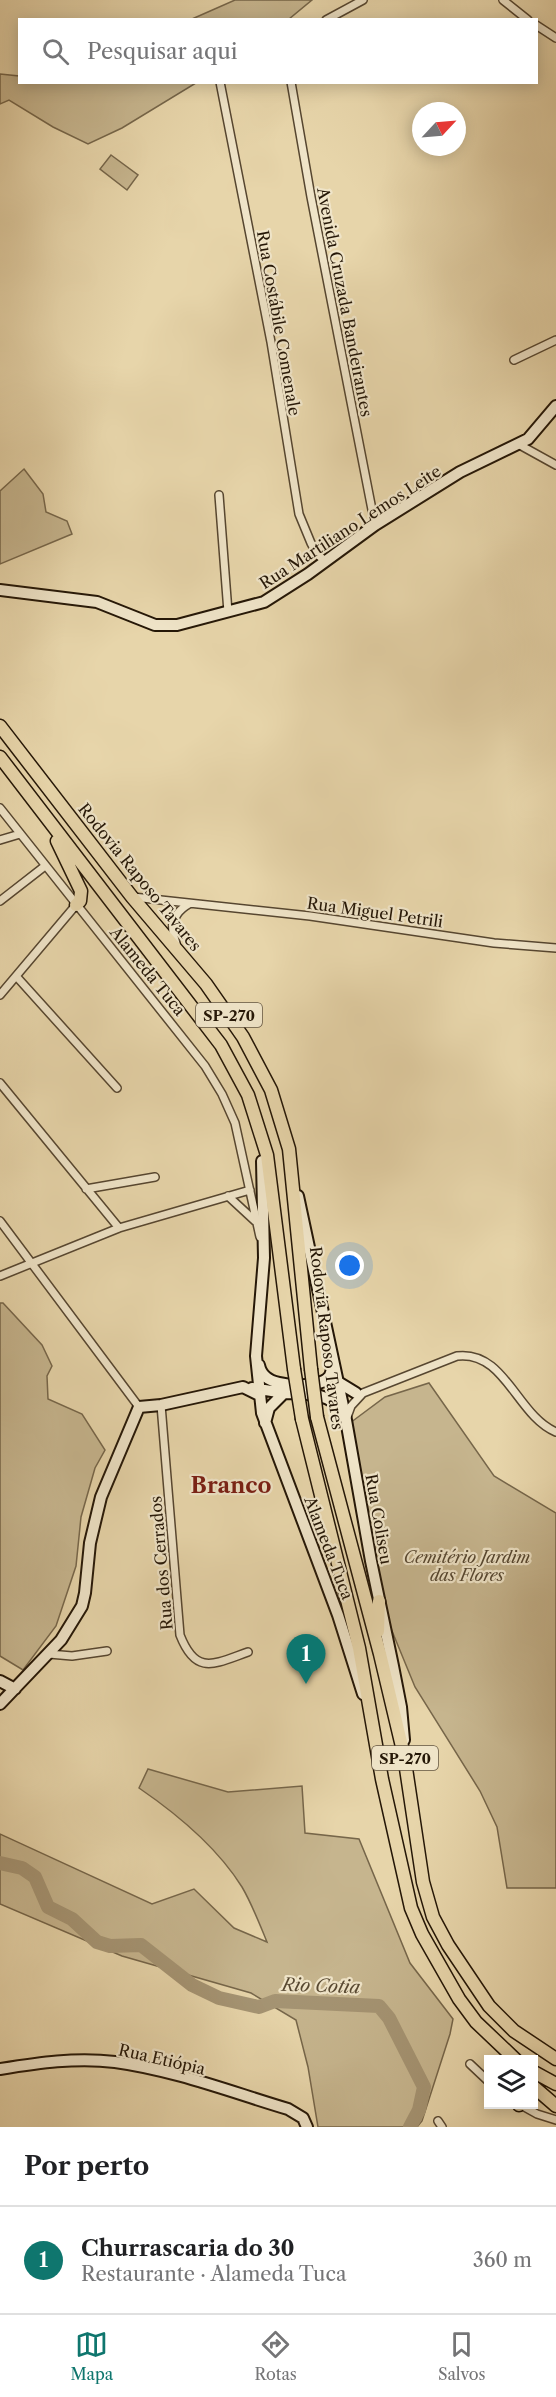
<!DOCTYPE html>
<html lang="pt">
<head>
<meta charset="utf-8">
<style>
	:root { --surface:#fff; --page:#f2f2f2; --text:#202124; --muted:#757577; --line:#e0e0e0; --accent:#0f766e }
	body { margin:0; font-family:"Libre Caslon Text",serif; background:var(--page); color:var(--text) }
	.controls { position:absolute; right:18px; bottom:18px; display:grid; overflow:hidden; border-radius:0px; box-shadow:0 3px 15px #0003 }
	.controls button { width:54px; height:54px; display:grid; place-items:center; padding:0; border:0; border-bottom:2px solid var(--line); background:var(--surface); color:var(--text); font:30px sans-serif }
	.compass { position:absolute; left:412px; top:102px; width:54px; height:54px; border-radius:50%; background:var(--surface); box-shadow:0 3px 15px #0003; rotate:64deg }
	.you { position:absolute; left:350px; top:1266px; width:21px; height:21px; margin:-15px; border:4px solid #fff; border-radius:50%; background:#1a73e8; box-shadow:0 0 0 9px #1a73e833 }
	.badge { display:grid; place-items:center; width:39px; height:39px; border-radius:50%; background:var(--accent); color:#fff; font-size:20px; font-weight:700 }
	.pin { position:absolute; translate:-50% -50px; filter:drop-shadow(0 2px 3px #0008) }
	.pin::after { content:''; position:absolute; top:32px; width:21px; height:18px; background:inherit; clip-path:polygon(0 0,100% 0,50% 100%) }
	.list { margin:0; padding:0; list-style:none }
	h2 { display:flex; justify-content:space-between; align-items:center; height:78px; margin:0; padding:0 24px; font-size:26px }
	h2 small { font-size:20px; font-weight:400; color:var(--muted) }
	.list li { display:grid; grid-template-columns:39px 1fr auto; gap:18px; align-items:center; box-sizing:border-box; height:108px; padding:0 24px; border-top:2px solid var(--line) }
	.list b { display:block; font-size:22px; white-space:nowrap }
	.list p { margin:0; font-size:20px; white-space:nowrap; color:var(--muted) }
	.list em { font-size:20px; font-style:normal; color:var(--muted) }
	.icon { flex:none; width:33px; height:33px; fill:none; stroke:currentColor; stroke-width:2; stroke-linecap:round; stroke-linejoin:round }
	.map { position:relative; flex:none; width:556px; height:2127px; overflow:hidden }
	.search { position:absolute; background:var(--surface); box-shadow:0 3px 15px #0003; left:18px; right:18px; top:18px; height:66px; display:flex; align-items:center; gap:15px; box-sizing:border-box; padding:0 21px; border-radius:0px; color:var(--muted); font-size:22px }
	.sheet { height:186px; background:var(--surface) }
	nav { display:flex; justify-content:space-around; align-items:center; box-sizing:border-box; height:84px; border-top:2px solid var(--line); background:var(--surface); font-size:16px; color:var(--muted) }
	nav a { display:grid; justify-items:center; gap:3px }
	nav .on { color:var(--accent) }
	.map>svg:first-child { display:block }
	.green { fill:#c6b58e; stroke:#76664a; stroke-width:1.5 }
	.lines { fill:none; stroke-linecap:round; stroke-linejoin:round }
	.river { stroke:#a59473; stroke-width:14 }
	.street-casing { stroke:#564630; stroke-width:10 }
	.secondary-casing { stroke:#251707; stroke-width:14 }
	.highway-casing { stroke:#251707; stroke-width:15 }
	.street { stroke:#efe4c8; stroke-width:7 }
	.secondary { stroke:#efe4c8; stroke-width:10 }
	.highway { stroke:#e7d5aa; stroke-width:12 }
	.highway-bridge-casing { stroke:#251707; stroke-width:15; stroke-linecap:butt }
	.highway-bridge { stroke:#e7d5aa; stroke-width:12 }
	.labels { text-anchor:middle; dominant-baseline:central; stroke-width:4.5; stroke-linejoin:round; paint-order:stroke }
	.shield { fill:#efe4c8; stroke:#625441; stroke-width:1.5 }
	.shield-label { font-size:15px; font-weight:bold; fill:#251707 }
	.street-label { font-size:16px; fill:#251707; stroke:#efe4c8 }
	.park-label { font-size:16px; font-style:italic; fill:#554630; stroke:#efe4c8 }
	.water-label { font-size:18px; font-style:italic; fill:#584932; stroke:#efe4c8 }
	.district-label { font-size:22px; font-weight:bold; fill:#7a1f14; stroke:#efe4c8 }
</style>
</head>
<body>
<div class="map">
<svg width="556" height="2127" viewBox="0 0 556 2127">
	<rect width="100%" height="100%" fill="#e7d5aa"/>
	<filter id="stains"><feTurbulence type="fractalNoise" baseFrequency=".00333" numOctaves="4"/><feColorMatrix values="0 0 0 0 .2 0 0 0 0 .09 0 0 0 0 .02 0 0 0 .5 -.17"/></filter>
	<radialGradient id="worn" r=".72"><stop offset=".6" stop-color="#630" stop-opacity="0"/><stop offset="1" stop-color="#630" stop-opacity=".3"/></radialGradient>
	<path class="green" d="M235,0H312L289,19H192Z
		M0,74L19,76L20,82L196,83L122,128L88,144L53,127L9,100L0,104Z
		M111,155L138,175L127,190L100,169Z
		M24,469L43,494L46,512L67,521L72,534L0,564V491Z
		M0,1303H3L42,1345L52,1366L47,1376L48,1399L82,1414L105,1450L95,1468L81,1517L76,1566L56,1626L23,1670L0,1656Z
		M429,1383L494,1476L556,1513V1888H507L497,1827L480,1791L415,1687L383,1609L350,1423L385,1397Z
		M148,1769L228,1792L302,1786L305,1833L359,1839L410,1963L453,2019L450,2034L422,2121L417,2127H318L308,2067L296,2020L251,1993L122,1956L0,1904V1834L152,1904L194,1889L234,1928L267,1942C260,1925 252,1904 242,1887C217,1847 177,1814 139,1788Z"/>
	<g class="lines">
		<path class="river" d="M0,1863L22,1868L35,1877L48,1907L72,1919L97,1942L110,1946L141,1945L192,1985L219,1998L259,2007L275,2001L379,2006L389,2018L424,2087L419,2110L410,2127"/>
		<g class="street-casing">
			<path id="street" d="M503,0L528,20
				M326,20L363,0
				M536,25L556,38
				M220,82L271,342L299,514L311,543L317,554L325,561
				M291,82L311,197L375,525
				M514,360L556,340
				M518,444L556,465
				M219,495L228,612
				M0,808L205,1066L222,1094L235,1123L260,1237
				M0,840L20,834
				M133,897L310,916L494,943L556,948
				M0,901L45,866
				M176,943C169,926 173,913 189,904
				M16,976L117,1088
				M0,995L76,905
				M0,1083L119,1228
				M86,1189L155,1177
				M228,1196L255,1221
				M0,1221L139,1407
				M0,1276L119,1228L250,1190
				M161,1405L180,1635C196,1676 214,1664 248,1652
				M347,1417L351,1406L363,1393L457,1356C505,1350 517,1416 556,1432
				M49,1654L72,1656L107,1651
				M470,2064L488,2081
				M519,2104L537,2114L556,2120
				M438,2121L442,2127"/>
		</g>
		<g class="secondary-casing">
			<path id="secondary" d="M0,590L97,602L155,625H177L264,602L308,574L375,525L460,472L528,439L556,406
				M262,1161L264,1258L256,1356L262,1413L338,1615L363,1694
				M298,1196L346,1420L371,1561L393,1666L401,1707L404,1740
				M259,1365C260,1370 262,1374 266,1377C276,1387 319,1389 329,1377C332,1373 332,1369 332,1364
				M338,1382L356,1393
				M252,1388L284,1393
				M265,1423L269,1408L284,1393C306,1394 329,1392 343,1411
				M0,1681L15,1689
				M0,1704L61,1640L82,1606L85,1593L90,1543L101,1497L139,1407L161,1405L243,1387L259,1395
				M0,2069C38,2063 76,2057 115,2062C174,2070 231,2092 288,2109L303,2118L307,2127"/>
		</g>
		<g class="highway-casing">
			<path id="highway" d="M0,726L132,897L206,984L243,1037L271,1090L289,1149L311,1369
				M0,757L221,1045L248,1095L267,1155L294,1369
				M57,841L81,891L80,901L76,905
				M317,1417L380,1654L404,1755L423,1882L433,1917L448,1945L489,2006L514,2031L556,2059
				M302,1419L359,1648L382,1779L411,1908L422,1934L459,1999L476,2022L516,2060
				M378,1631L379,1601
				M534,2072L556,2084
				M534,2087L556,2106
				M519,2105V2104"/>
		</g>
		<use href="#street" class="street"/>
		<use href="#secondary" class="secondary"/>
		<use href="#highway" class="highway"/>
		<g class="highway-bridge-casing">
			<path id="highway-bridge" d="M294,1369L302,1419
				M311,1369L317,1417"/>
		</g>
		<use href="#highway-bridge" class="highway-bridge"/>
	</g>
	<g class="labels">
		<g class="shield">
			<rect x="196" y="1003" width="66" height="24" rx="4.5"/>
			<rect x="372" y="1746" width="66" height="24" rx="4.5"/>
		</g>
		<g class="shield-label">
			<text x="229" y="1015">SP-270</text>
			<text x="405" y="1758">SP-270</text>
		</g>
		<g class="street-label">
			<text transform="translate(345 302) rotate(79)">Avenida Cruzada Bandeirantes</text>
			<text transform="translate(279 323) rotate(80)">Rua Costábile Comenale</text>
			<text transform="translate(350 527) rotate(-33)">Rua Martiliano Lemos Leite</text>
			<text transform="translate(140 877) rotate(51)">Rodovia Raposo Tavares</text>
			<text transform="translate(375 912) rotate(8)">Rua Miguel Petrili</text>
			<text transform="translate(148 971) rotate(51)">Alameda Tuca</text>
			<text transform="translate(327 1338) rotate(83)">Rodovia Raposo Tavares</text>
			<text transform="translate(379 1519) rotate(80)">Rua Coliseu</text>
			<text transform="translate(329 1548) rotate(69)">Alameda Tuca</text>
			<text transform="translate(161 1563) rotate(-95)">Rua dos Cerrados</text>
			<text transform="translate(162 2059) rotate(13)">Rua Etiópia</text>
		</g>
		<g class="park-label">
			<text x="467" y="1557">Cemitério Jardim<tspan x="467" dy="18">das Flores</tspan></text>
		</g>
		<g class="water-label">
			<text transform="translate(321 1986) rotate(2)">Rio Cotia</text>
		</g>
		<g class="district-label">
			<text x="231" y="1485">Branco</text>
		</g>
	</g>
	<rect width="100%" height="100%" filter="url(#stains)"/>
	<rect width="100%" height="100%" fill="url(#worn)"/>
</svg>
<div class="controls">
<button><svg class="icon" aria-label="layers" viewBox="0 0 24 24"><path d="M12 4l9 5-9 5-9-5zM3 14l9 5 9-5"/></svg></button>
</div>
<svg class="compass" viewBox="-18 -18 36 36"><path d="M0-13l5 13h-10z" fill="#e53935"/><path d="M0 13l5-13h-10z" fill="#757577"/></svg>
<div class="you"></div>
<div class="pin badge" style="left:306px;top:1684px">1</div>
<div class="search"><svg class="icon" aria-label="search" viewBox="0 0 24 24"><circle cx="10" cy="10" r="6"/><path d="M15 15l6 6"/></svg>Pesquisar aqui</div>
</div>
<section class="sheet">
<h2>Por perto<small></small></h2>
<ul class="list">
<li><span class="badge">1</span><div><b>Churrascaria do 30</b><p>Restaurante · Alameda Tuca</p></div><em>360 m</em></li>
</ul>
</section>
<nav>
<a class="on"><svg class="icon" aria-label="map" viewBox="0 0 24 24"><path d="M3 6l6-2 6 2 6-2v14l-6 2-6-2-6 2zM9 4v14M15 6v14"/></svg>Mapa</a>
<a><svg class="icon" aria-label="directions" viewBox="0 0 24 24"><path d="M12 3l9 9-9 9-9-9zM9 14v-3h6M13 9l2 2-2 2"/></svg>Rotas</a>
<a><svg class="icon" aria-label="saved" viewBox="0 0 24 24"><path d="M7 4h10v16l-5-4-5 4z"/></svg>Salvos</a>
</nav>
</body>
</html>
